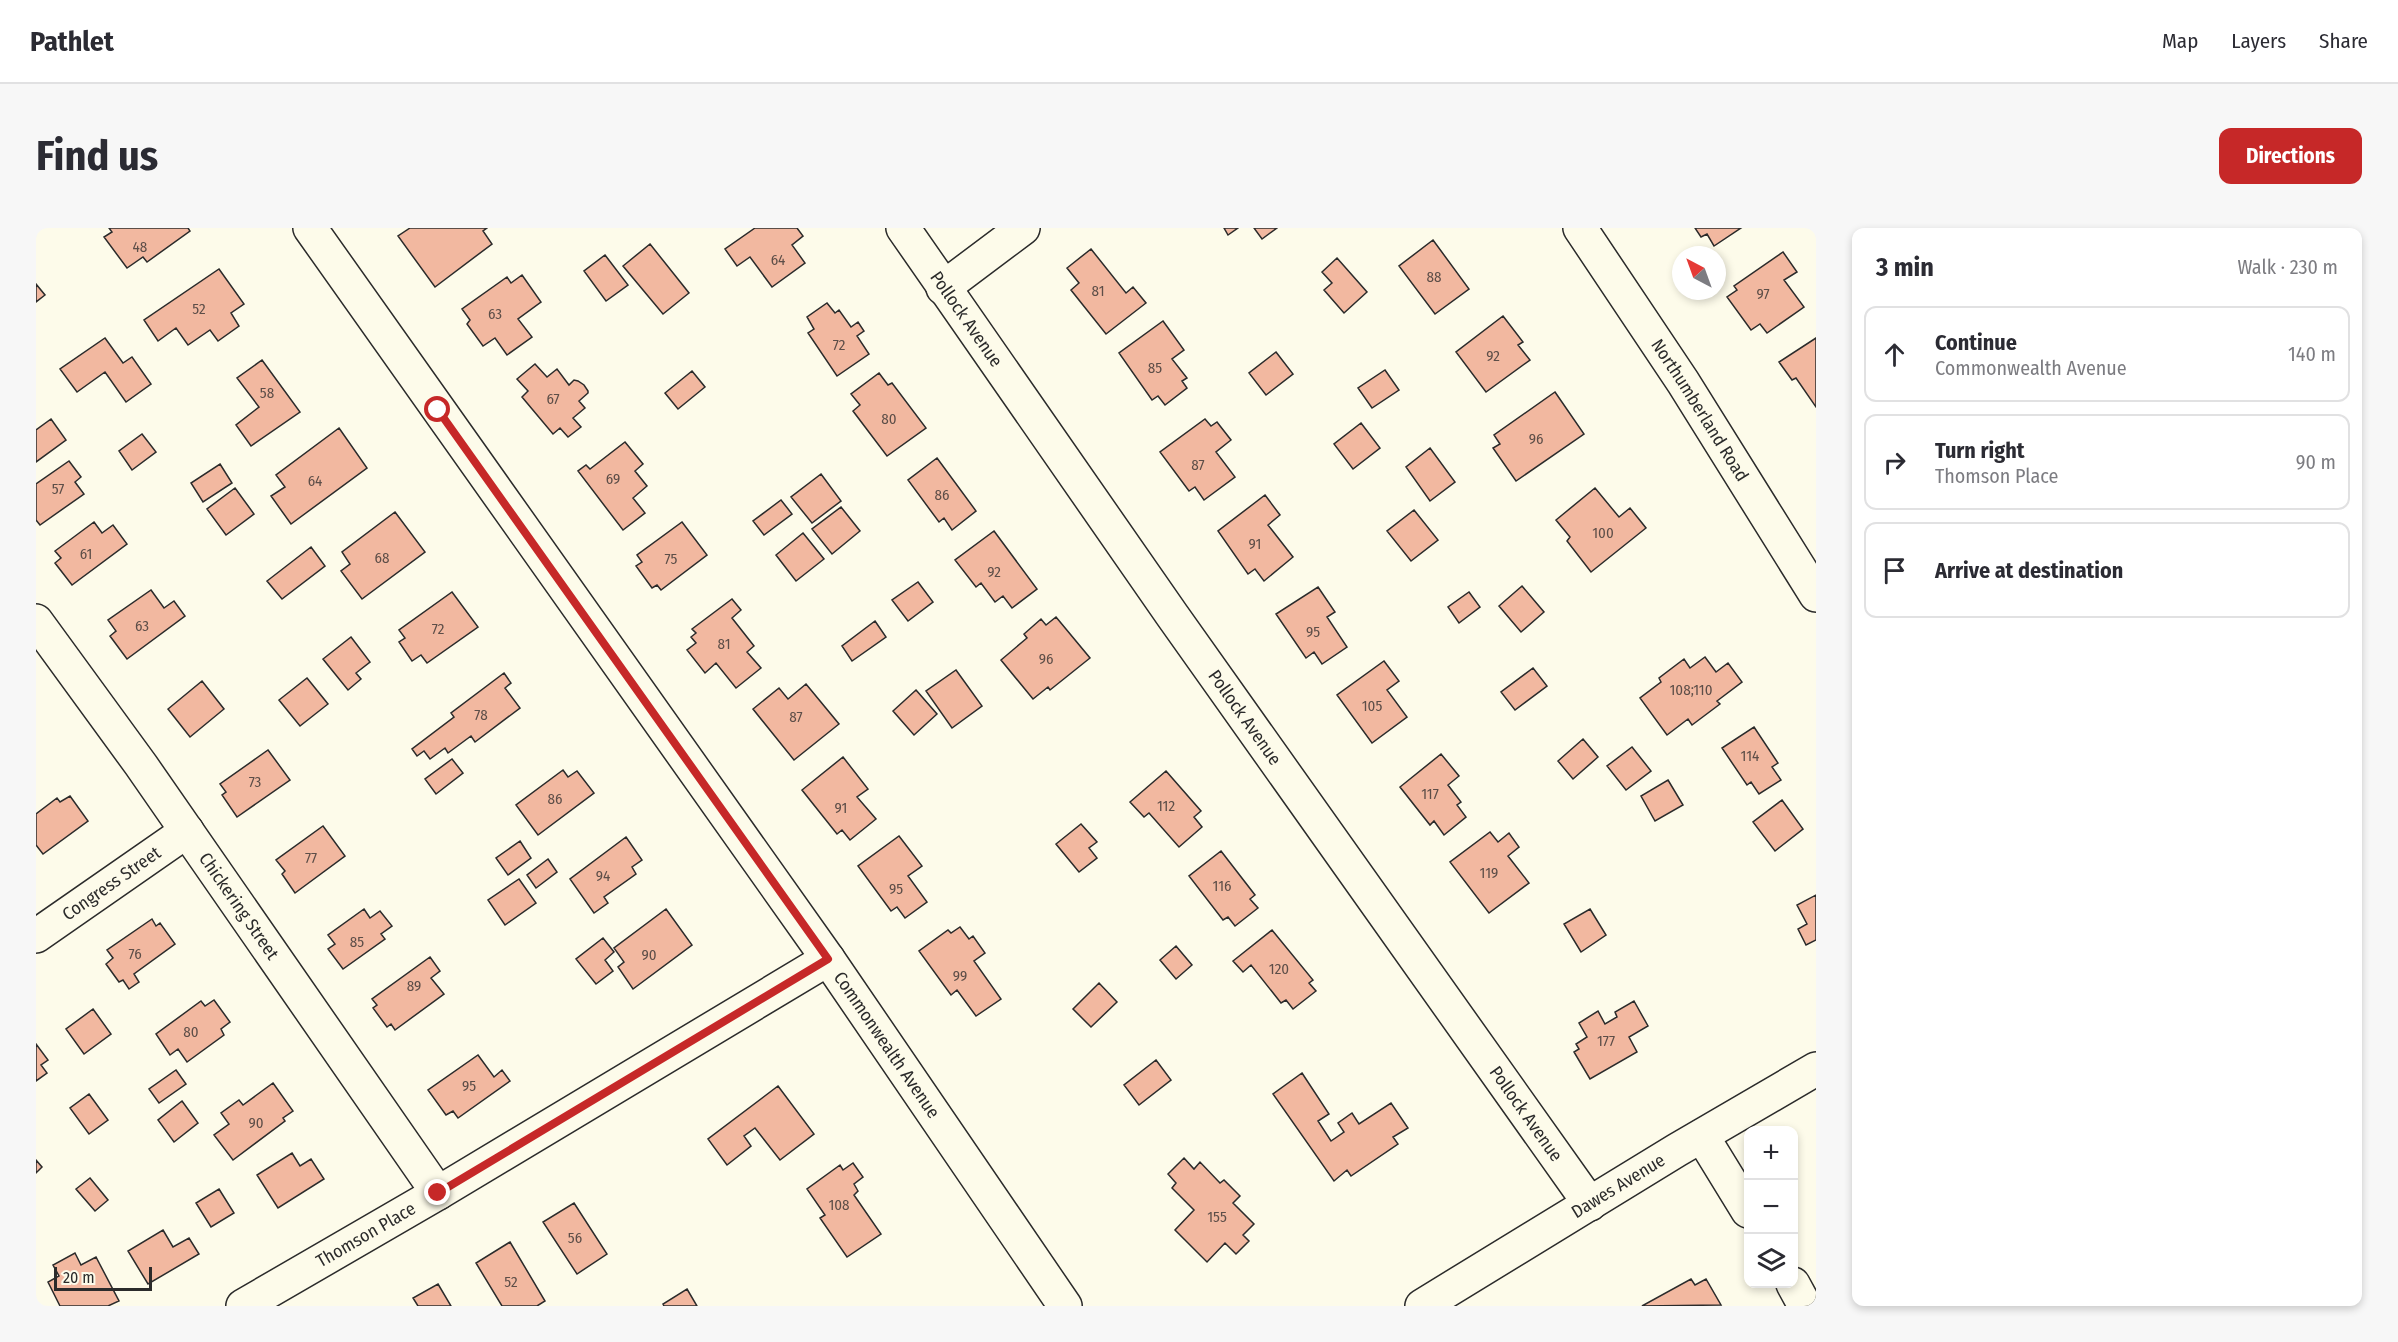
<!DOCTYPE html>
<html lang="en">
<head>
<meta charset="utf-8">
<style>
	:root { --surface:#fff; --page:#f7f7f7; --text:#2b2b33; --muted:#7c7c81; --line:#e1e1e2; --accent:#c62828 }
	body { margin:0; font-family:"Fira Sans Condensed",sans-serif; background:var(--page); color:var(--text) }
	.controls { position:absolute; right:18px; bottom:18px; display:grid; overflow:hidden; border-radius:12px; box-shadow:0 3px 9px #0003 }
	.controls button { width:54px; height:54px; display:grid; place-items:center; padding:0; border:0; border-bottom:2px solid var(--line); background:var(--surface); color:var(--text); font:30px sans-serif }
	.compass { position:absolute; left:1636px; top:18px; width:54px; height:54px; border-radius:50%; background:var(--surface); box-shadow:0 3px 9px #0003; rotate:319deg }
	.scale { position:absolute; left:18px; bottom:15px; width:98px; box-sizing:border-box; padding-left:6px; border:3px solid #2b2b2b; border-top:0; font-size:16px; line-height:21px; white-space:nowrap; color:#2b2b2b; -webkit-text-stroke:4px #fdfbea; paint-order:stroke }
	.stop { position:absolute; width:18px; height:18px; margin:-14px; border:4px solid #c62828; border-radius:50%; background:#fff }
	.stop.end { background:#c62828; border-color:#fff; box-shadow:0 2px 6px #0008 }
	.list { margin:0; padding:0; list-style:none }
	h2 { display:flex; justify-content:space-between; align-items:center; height:78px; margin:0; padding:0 24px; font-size:26px }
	h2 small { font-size:20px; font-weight:400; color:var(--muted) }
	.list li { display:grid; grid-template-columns:39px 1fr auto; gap:18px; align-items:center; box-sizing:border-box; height:96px; margin:0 12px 12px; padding:0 12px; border:2px solid var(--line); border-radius:12px }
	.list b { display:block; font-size:22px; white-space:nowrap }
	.list p { margin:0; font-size:20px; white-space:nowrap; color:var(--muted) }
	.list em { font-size:20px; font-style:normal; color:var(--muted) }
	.icon { flex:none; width:33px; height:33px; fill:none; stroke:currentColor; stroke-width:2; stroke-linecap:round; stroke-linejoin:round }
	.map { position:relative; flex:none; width:1780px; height:1078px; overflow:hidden; border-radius:12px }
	header { display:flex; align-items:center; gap:36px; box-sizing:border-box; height:84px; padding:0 30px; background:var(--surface); border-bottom:2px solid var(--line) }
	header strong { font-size:28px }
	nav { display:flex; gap:33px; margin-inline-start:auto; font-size:21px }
	.intro { display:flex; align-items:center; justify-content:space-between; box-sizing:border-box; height:144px; padding:0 36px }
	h1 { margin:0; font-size:42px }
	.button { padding:15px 27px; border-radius:12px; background:var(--accent); color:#fff; font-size:21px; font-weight:700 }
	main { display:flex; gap:36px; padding:0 36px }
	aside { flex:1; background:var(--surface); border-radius:12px; box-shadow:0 3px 9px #0003 }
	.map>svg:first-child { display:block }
	.building { fill:#f2b8a0; stroke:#2b2b2b; stroke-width:1.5 }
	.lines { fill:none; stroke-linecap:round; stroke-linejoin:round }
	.minor-casing { stroke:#2b2b2b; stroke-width:36 }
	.minor { stroke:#fdfbea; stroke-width:33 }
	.route { stroke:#c62828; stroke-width:8 }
	.labels { text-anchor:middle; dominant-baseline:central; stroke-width:4.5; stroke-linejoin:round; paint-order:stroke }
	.number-label { font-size:15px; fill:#5d4e48 }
	.street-label { font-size:18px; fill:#2b2b2b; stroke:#fdfbea }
</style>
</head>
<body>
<header>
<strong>Pathlet</strong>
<nav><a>Map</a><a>Layers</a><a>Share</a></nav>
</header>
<div class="intro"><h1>Find us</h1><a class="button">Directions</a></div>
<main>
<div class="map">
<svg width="1780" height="1078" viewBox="0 0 1780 1078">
	<rect width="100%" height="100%" fill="#fdfbea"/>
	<path class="building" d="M73,0H152L154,3L111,34L107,29L91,40L68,9L76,4Z
		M374,0H451L447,3L456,16L399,59L362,8Z
		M719,0H761L767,8L756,17L769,35L736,59L714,29L701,38L689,21Z
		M1188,0H1202L1192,7Z
		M1218,0H1241L1226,11Z
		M1659,0H1705L1678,18L1671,6L1665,9Z
		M1397,12L1433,61L1399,86L1363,38Z
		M614,16L653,65L627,86L587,38Z
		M1055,21L1090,65L1097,59L1110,75L1070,106L1035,62L1043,55L1031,40Z
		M1747,24L1761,44L1748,52L1768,79L1731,105L1724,96L1715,102L1691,69L1701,62L1698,58Z
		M569,27L592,57L570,73L548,43Z
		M1301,30L1331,64L1308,85L1288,62L1296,55L1286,44Z
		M183,41L208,76L195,85L203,98L182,113L174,102L152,117L140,100L122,113L108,92Z
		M486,47L505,74L482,91L496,109L471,127L459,110L447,118L431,96L434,92L426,81L471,49L475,55Z
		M0,56L9,67L0,74Z
		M791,75L799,85L803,82L815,99L822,94L828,103L821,108L833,126L801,148L772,105L778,101L771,89Z
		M1467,88L1487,114L1482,117L1494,132L1450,164L1420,124Z
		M1127,93L1148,122L1136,131L1151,150L1146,153L1151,160L1129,177L1122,168L1116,172L1083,125Z
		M69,110L87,135L96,129L115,156L90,174L69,144L41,164L24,141Z
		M1780,110V179L1760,150L1756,152L1743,134Z
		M1240,124L1257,146L1230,167L1213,145Z
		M226,132L264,184L215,218L200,197L223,179L201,150Z
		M499,136L511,149L521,141L533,157L538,152L542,153L548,157L552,163V165L543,173L549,180L537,190L545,199L532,209L524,200L517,206L486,169L492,163L481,151Z
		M1349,142L1363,162L1336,180L1322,160Z
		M656,143L669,159L642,181L629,165Z
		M843,145L852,157L856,155L890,200L851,228L817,183L824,177L815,166Z
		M1519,164L1548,206L1480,253L1457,220L1464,216L1458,207Z
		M15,191L30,212L0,234V202Z
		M1169,191L1175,198L1181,194L1195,212L1180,224L1199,249L1168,272L1159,259L1153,263L1124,224Z
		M1325,195L1344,220L1317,241L1298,216Z
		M303,200L331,240L255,296L235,268L249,259L240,247Z
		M106,206L120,224L96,242L83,223Z
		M589,214L607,236L599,243L611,258L597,270L609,285L587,302L542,243L550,237L554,241Z
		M1394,220L1419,254L1394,273L1370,239Z
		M901,230L940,283L916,302L908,290L903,294L872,252Z
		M33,233L45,249L39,254L48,266L4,297L0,292V256Z
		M184,236L196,255L167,274L155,255Z
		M785,246L805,273L776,295L755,269Z
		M199,260L218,286L190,307L171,281Z
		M1559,260L1583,289L1594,280L1610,300L1555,344L1531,313L1534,309L1520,292Z
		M1229,267L1244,287L1232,297L1257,329L1228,353L1219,341L1212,346L1182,303Z
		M745,272L756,286L728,307L717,293Z
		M805,279L824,303L796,326L776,301Z
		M1378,282L1402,312L1375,333L1351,303Z
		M359,284L389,324L326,371L305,343L314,336L306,324Z
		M58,294L66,305L77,297L91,316L36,357L19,335L25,330L19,323Z
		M646,294L671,327L625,362L621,357L616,360L600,338L606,334L601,327Z
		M958,303L1001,361L976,380L967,368L959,374L945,355L940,359L919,332Z
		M767,305L788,331L760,353L740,327Z
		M275,319L289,338L246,371L231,353Z
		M882,354L897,374L872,393L856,372Z
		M1486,358L1508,384L1485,404L1463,378Z
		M1282,359L1299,384L1291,389L1311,419L1286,436L1278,424L1270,430L1240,386Z
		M115,362L128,380L138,373L149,388L91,431L74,408L80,403L72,392Z
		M416,364L442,399L391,435L385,427L376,433L363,414L369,410L363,402Z
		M1433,364L1444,379L1423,395L1412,379Z
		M696,371L705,382L696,390L718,418L711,424L725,440L700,460L680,435L669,445L651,422L660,415L655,409L660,405L656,401Z
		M1020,389L1054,430L1014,462L1012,459L997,471L965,432L991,410L988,406L1005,391L1010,397Z
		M839,393L850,409L816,433L806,418Z
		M315,409L334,434L320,445L325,451L312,462L287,431Z
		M1669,429L1680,444L1692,435L1706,454L1681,473L1684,476L1656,497L1652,491L1631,507L1604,470L1625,454L1623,450L1648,431L1654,440Z
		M1348,433L1363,453L1351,462L1371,489L1336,515L1301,467Z
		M1497,440L1511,458L1479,482L1465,464Z
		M920,442L946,478L916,500L890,463Z
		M468,445L475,455L469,460L484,480L439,514L435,508L412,525L409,520L394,531L388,523L381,528L376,521L418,489L415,485Z
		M271,450L292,476L264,498L243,472Z
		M166,453L188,481L154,509L132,481Z
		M770,456L803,496L758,532L717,481L743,460L752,471Z
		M880,462L901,486L878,507L857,483Z
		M1718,499L1742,535L1736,539L1745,552L1723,566L1715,554L1711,557L1686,520Z
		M1547,511L1562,529L1537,551L1522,533Z
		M1596,519L1615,543L1590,562L1571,538Z
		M232,522L254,552L201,589L186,567L190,564L184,556Z
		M1405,526L1423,548L1412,557L1425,574L1421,577L1430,589L1408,607L1398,593L1394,597L1364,559Z
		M807,529L832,561L821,569L840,591L814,612L806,602L801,606L766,562Z
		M416,531L427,545L400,566L389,551Z
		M527,542L532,549L541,543L558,565L502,607L480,577Z
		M1130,543L1165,583L1158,589L1166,599L1143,619L1113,585L1108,589L1094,574Z
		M1632,552L1647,577L1619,593L1605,568Z
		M34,568L52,593L7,626L0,617V586L21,570L24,574Z
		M1746,572L1767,601L1739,623L1717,594Z
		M1045,596L1061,614L1053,620L1061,630L1043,644L1020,616Z
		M287,598L309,628L259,665L246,646L249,643L240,632Z
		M1454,604L1462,614L1473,605L1483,619L1472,628L1493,655L1453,685L1414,634Z
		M863,608L886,638L872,648L891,674L869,690L861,679L855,683L822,638Z
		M590,609L606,632L596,639L600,646L568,669L572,675L558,685L534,651Z
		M484,613L495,630L472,647L460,630Z
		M1185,623L1219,667L1214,671L1222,680L1199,698L1192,689L1187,692L1153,648Z
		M512,631L521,644L500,660L491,647Z
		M483,651L500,675L469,697L452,672Z
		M1780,667V712L1770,717L1762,701L1771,696L1761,677Z
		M328,681L334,690L344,683L356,698L345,706L349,711L307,741L292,721L299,716L292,707Z
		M630,681L656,717L597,761L582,739L588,734L578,720Z
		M1554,681L1570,707L1545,724L1528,696Z
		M116,691L120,698L124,695L139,716L98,746L103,754L93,761L87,752L83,754L70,736L77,730L71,722Z
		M924,699L933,711L937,708L949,725L938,733L965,771L940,788L921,762L915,767L883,723L912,702L915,705Z
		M1236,702L1277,752L1273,755L1280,763L1257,781L1250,772L1245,775L1215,737L1207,744L1197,733Z
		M567,710L578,724L569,732L577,743L560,756L540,731Z
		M1140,718L1156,737L1140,751L1124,732Z
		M394,729L404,743L395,750L408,766L359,802L355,796L351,799L337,780L341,777L336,771Z
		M1063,755L1081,774L1055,799L1037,781Z
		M178,772L194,794L185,801L188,807L151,834L142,821L134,827L120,806L165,773L169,778Z
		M1598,773L1612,798L1593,809L1601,824L1554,851L1538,824L1543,821L1540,816L1551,809L1543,795L1562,783L1569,796L1581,789L1579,784Z
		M57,781L75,806L48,826L30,801Z
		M0,816L12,832L5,837L11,845L0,853Z
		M442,827L458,849L466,842L474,853L422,890L417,883L410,887L392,862Z
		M1120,832L1135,852L1103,877L1088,857Z
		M140,842L150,856L123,875L113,861Z
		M1266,845L1293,886L1282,893L1295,913L1308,904L1302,895L1316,885L1323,896L1355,875L1372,900L1357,909L1362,916L1315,948L1311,942L1298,953L1237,866Z
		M237,855L257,883L247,890L249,893L197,932L178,907L193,896L185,885L203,872L207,877Z
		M742,858L778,906L744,932L719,900L708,908L715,918L691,937L672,911Z
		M53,866L72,892L53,906L34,880Z
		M146,873L162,895L138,914L122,892Z
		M256,925L264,938L275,931L288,951L242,980L221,947Z
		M1148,930L1158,941L1164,934L1184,955L1188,952L1204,968L1197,975L1218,996L1207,1007L1213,1013L1200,1026L1189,1015L1171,1034L1139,1002L1158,982L1136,960L1140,955L1132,946Z
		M0,932L6,939L0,945Z
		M817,935L827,949L818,956L822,963L818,967L845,1006L811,1029L784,990L789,987L771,961L804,937L807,942Z
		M54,950L72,972L59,983L40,961Z
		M183,961L198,985L175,999L160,975Z
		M538,975L571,1026L541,1046L507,994Z
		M127,1002L137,1019L153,1010L163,1026L112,1056L92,1023Z
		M474,1014L509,1073L501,1078H466L440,1035Z
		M39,1025L45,1037L60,1029L83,1073L72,1078H24L12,1054L23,1048L17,1037Z
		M1655,1051L1659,1057L1670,1051L1685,1077L1606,1078Z
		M402,1056L415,1078H382L377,1070Z
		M651,1061L661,1078H628L627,1076Z"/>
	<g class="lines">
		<g class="minor-casing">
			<g id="minor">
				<path id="s1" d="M274,0L792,731L1029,1078"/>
				<path id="s2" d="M867,0L1136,387L1554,976"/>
				<path id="s3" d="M1544,0L1647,154L1780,367"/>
				<path d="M907,60L987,0"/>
				<path id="s4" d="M0,393L105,537L402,965"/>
				<path id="s5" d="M0,708L151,603"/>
				<path d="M1666,908L1712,983"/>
				<path d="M1757,1056L1769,1078"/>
				<path id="s6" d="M207,1078L402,965L792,731"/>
				<path id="s7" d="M1386,1078L1641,922L1780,841"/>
			</g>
		</g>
		<use href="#minor" class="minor"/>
	</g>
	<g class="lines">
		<path class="route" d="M402,182L792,731L402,965"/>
	</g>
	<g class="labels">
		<g class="number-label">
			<text x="104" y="19">48</text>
			<text x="742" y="32">64</text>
			<text x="1398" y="49">88</text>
			<text x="1062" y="63">81</text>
			<text x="1727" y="66">97</text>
			<text x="163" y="81">52</text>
			<text x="459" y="86">63</text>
			<text x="803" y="117">72</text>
			<text x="1457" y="128">92</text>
			<text x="1119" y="140">85</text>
			<text x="231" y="165">58</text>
			<text x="517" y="171">67</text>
			<text x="853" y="191">80</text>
			<text x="1500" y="211">96</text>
			<text x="1162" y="237">87</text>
			<text x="577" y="251">69</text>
			<text x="279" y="253">64</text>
			<text x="22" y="261">57</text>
			<text x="906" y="267">86</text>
			<text x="1567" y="305">100</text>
			<text x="1219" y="316">91</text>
			<text x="50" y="326">61</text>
			<text x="346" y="330">68</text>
			<text x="635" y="331">75</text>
			<text x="958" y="344">92</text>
			<text x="106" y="398">63</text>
			<text x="402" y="401">72</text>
			<text x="1277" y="404">95</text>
			<text x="688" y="416">81</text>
			<text x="1010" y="431">96</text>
			<text x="1655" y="462">108;110</text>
			<text x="1336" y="478">105</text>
			<text x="445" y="487">78</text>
			<text x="760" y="489">87</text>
			<text x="1714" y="528">114</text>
			<text x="219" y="554">73</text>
			<text x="1394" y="566">117</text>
			<text x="519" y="571">86</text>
			<text x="1130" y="578">112</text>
			<text x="805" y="580">91</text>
			<text x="275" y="630">77</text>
			<text x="1453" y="645">119</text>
			<text x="567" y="648">94</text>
			<text x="1186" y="658">116</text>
			<text x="860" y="661">95</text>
			<text x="321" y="714">85</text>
			<text x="99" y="726">76</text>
			<text x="613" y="727">90</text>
			<text x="1243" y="741">120</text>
			<text x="924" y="748">99</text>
			<text x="378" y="758">89</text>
			<text x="155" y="804">80</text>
			<text x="1570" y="813">177</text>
			<text x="433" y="858">95</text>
			<text x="220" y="895">90</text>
			<text x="803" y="977">108</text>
			<text x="1181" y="989">155</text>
			<text x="539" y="1010">56</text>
			<text x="475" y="1054">52</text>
		</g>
		<g class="street-label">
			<text stroke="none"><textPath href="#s2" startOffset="111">Pollock Avenue</textPath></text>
			<text stroke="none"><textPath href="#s3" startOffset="218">Northumberland Road</textPath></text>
			<text stroke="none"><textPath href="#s2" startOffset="597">Pollock Avenue</textPath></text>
			<text stroke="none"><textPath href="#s5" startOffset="92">Congress Street</textPath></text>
			<text stroke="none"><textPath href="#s4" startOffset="350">Chickering Street</textPath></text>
			<text stroke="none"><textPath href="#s1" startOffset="1000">Commonwealth Avenue</textPath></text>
			<text stroke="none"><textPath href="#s2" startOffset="1083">Pollock Avenue</textPath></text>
			<text stroke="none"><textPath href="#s7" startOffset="230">Dawes Avenue</textPath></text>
			<text stroke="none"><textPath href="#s6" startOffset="142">Thomson Place</textPath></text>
		</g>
	</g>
</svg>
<div class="controls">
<button>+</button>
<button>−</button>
<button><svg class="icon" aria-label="layers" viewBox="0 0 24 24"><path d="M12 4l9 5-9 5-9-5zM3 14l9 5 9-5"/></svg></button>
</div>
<svg class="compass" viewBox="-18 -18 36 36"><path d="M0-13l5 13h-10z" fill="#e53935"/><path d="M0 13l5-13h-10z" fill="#7c7c81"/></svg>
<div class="scale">20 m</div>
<div class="stop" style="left:402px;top:182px"></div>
<div class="stop end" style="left:402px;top:965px"></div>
</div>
<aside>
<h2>3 min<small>Walk · 230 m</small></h2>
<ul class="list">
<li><svg class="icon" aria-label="ahead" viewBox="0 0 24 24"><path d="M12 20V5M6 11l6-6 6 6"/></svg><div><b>Continue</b><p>Commonwealth Avenue</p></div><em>140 m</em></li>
<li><svg class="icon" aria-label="right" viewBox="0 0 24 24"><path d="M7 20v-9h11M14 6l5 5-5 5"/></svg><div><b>Turn right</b><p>Thomson Place</p></div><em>90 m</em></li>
<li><svg class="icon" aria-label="arrive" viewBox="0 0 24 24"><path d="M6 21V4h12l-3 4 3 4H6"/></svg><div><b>Arrive at destination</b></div></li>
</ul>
</aside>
</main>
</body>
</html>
